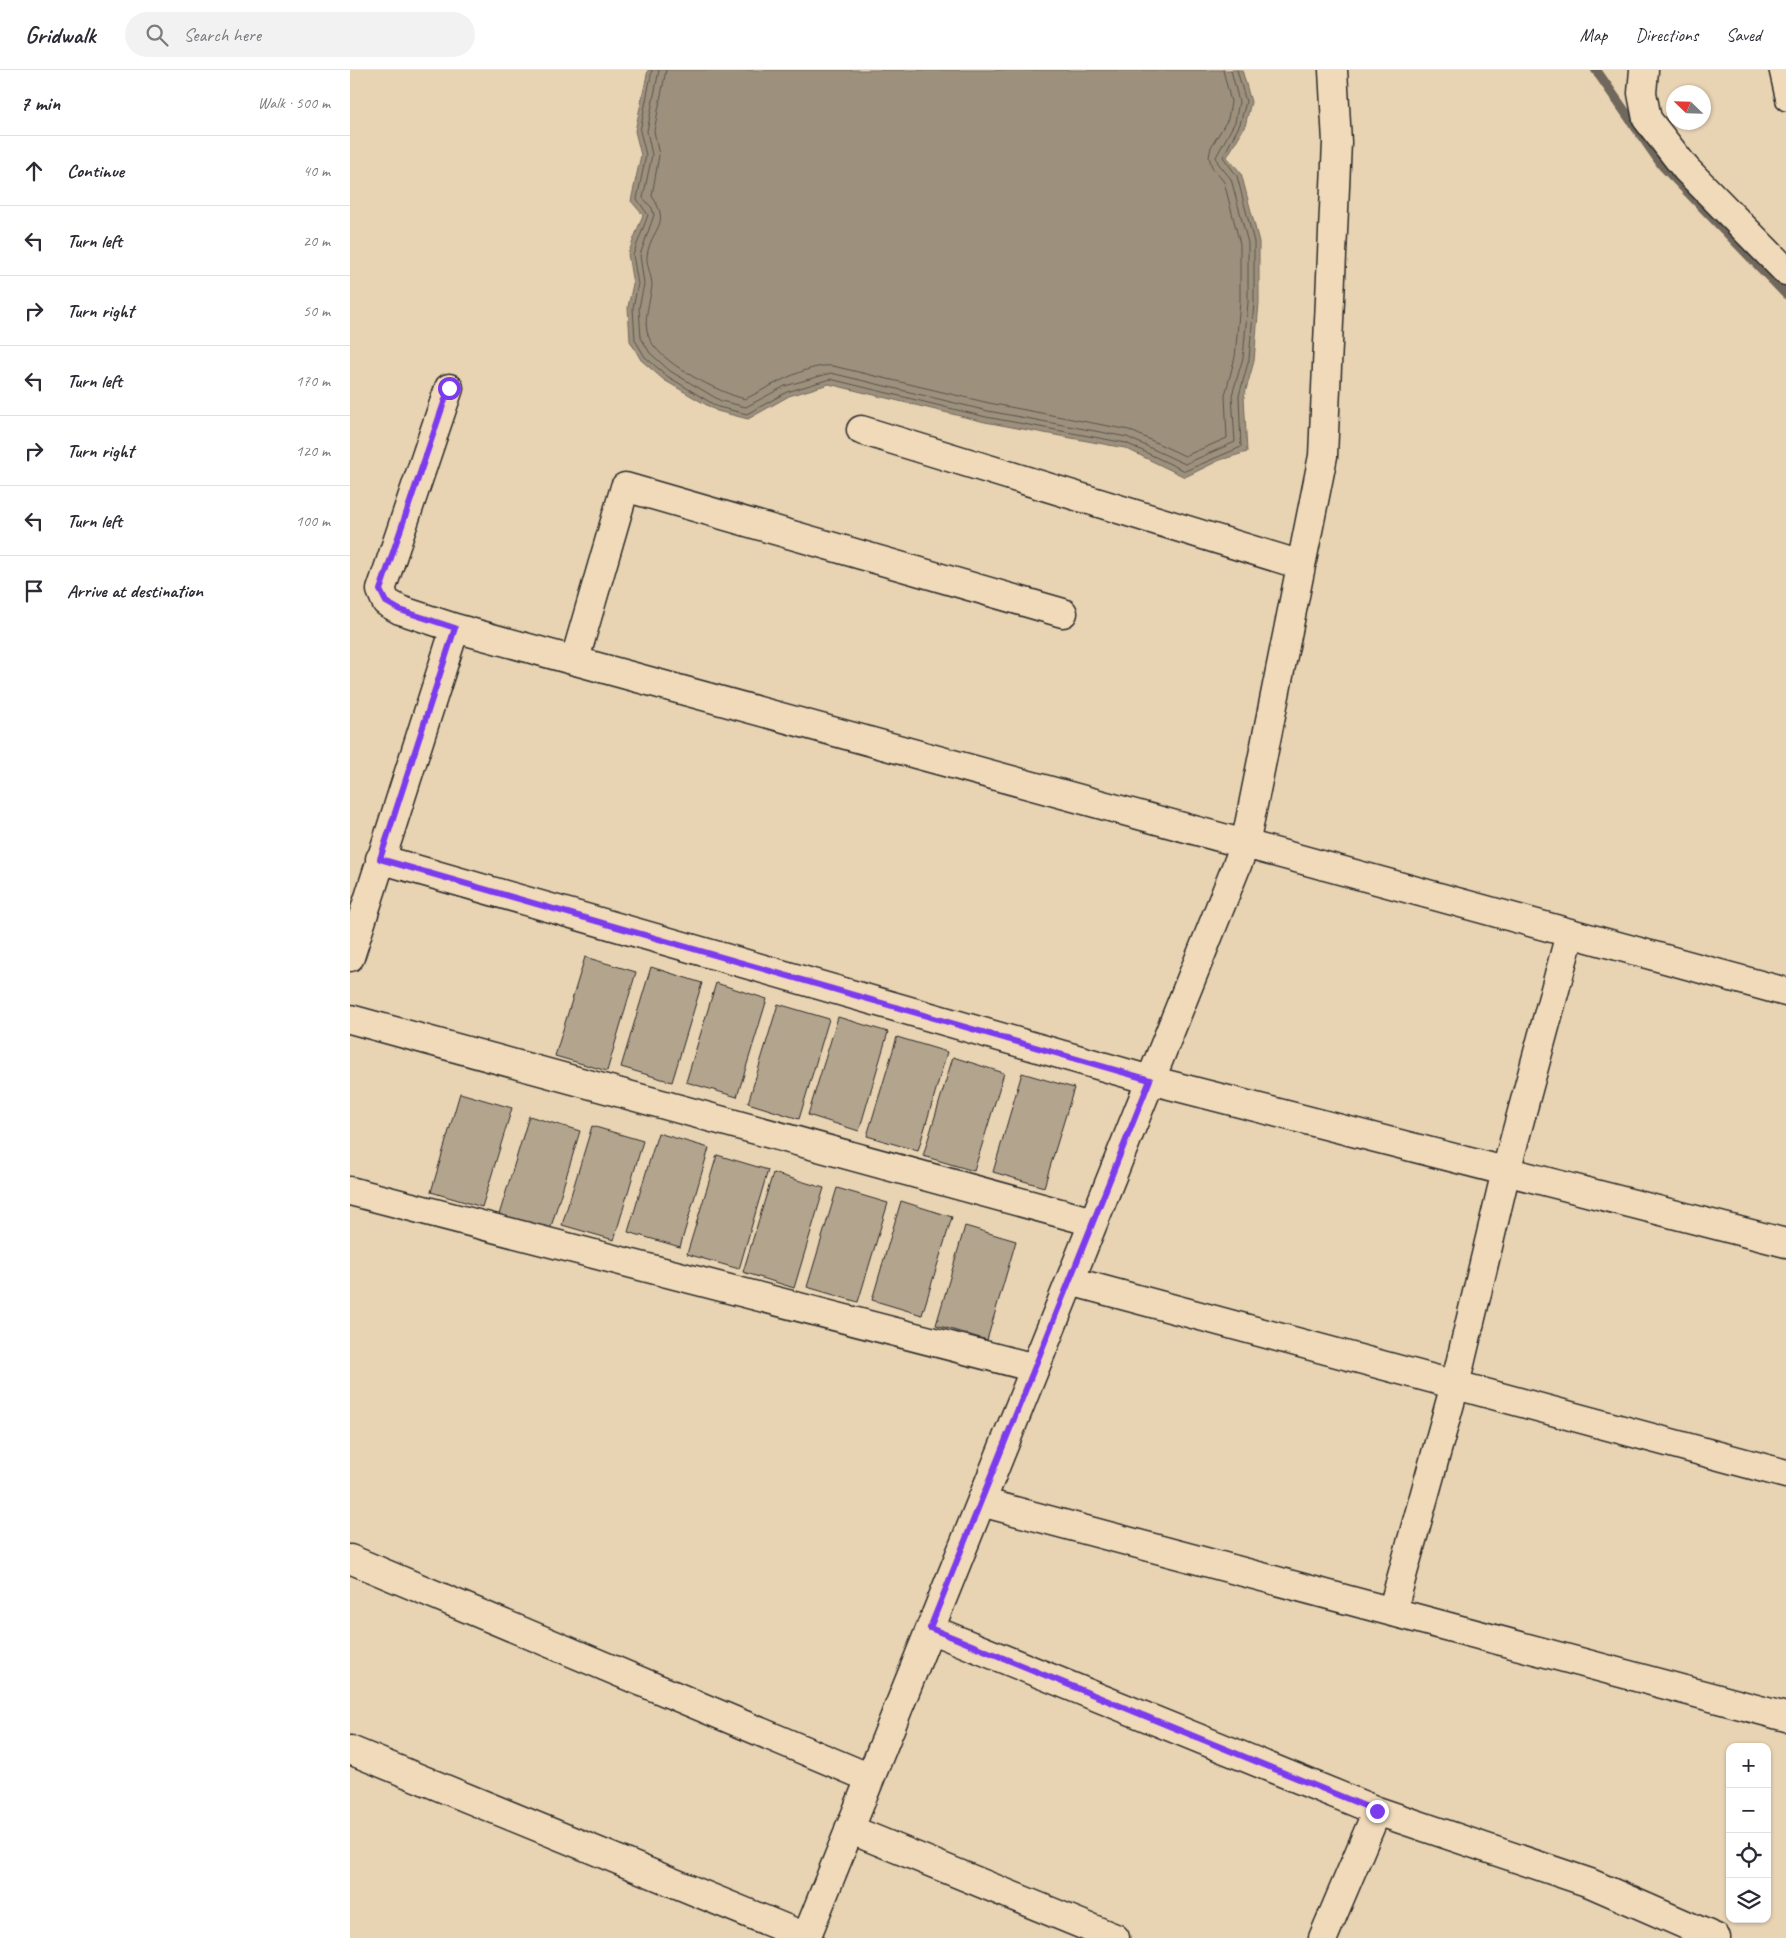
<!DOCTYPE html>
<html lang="en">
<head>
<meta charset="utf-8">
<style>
	:root { --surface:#fff; --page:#f2f2f3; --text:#2b2b33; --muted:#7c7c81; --line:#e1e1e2 }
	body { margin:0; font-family:Caveat,sans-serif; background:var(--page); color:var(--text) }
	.controls { position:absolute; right:15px; bottom:15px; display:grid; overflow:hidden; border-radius:10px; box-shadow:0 1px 4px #0004 }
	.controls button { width:45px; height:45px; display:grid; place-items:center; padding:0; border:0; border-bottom:1px solid var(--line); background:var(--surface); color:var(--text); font:25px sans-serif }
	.compass { position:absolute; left:1316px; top:15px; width:45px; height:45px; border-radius:50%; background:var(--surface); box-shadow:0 1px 4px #0004; rotate:293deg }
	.stop { position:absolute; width:15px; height:15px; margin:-11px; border:4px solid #7c3aed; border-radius:50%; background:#fff }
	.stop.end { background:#7c3aed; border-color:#fff; box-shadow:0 1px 5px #0008 }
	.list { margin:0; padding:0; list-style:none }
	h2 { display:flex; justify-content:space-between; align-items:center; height:65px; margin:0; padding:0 20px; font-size:21px }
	h2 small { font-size:16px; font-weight:400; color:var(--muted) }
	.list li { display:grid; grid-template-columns:32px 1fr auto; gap:15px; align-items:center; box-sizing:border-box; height:70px; padding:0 20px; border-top:1px solid var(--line) }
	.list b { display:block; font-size:19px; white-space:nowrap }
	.list em { font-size:16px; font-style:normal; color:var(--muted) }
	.icon { flex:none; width:28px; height:28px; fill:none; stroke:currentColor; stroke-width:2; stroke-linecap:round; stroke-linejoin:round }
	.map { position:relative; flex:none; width:1436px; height:1868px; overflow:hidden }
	header { display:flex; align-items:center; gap:30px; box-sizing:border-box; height:70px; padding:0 25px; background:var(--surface); border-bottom:1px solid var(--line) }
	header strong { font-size:24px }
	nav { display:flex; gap:28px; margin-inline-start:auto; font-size:18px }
	.search { width:350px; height:45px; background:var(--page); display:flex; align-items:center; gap:12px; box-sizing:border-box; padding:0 18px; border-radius:28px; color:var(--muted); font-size:19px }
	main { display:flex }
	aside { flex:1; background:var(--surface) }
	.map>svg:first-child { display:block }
	.water { fill:#9d917d; stroke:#6f685c }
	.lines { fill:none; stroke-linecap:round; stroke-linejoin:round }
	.shore { stroke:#59544c; stroke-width:1 }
	.stream { stroke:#6f685c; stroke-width:10 }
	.building { fill:#b3a48e; stroke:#2b2b2b }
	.service-casing { stroke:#2b2b2b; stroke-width:22 }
	.minor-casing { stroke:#2b2b2b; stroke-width:31 }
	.service { stroke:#f0dab9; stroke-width:19 }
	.minor { stroke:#f0dab9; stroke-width:28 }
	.route { stroke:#7c3aed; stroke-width:6 }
</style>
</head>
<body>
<header>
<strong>Gridwalk</strong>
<div class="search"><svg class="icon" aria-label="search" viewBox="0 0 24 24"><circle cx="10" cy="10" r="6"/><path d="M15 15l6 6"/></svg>Search here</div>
<nav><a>Map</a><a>Directions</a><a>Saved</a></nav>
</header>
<main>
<aside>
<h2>7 min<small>Walk · 500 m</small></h2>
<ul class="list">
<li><svg class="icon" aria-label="ahead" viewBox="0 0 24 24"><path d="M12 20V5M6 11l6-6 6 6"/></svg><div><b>Continue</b></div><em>40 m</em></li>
<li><svg class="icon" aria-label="left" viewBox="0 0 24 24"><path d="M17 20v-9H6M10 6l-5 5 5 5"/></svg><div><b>Turn left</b></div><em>20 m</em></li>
<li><svg class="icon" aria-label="right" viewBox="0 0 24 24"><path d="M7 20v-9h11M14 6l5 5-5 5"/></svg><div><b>Turn right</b></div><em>50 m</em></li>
<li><svg class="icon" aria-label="left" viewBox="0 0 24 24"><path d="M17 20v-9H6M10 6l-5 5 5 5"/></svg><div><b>Turn left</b></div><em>170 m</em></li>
<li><svg class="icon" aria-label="right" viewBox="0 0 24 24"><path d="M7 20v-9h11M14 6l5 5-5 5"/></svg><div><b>Turn right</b></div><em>120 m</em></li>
<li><svg class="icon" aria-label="left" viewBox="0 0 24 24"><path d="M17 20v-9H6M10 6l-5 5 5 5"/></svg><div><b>Turn left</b></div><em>100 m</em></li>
<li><svg class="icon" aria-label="arrive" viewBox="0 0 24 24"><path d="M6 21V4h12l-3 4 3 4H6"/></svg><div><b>Arrive at destination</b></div></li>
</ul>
</aside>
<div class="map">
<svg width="1436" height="1868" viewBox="0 0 1436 1868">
	<rect width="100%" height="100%" fill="#e8d3b3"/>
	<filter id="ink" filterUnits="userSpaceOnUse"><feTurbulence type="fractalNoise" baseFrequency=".02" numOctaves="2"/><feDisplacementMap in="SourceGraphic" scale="10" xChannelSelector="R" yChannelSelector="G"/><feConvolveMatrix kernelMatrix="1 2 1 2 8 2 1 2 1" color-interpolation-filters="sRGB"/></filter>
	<g filter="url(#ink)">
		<path class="water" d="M298,0H892L901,32L895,56L877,87L891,103L909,172V233L904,291L894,327L897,382L870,390L835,407L775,378L635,352L479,314L439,326L398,349L367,341L314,310L291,290L280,271L278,237L283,214L278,184L293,145L281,131L291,85L285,61Z"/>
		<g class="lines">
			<path class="shore" d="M302,0L290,61L296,85L287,129L298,145L283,185L288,214L283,238L285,270L295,287L317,306L368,337L397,344L437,322L480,309L636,347L776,373L835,401L891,377L889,326L899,289L904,233V172L887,106L873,87L890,54L896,32L887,0
				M309,0L297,61L302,85L293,128L302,138L304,145L290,185L294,214L289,238L291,268L300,283L320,301L371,331L396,337L435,316L481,303L638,341L777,367L835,394L885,372L882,325L893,288L898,232V173L881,109L868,93L866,87L885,52L889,32L881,0
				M316,0L304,61L309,85L302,126C322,156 301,157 297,186C296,195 302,206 302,216C300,232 293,249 298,265C306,292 370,323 395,329C418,318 457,293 483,296L639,333L779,360L835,386L877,368L875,325L885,287L890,232V174L874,112L862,97L859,87L861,77L878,49L881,32L873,0"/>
			<path class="stream" d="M1246,0L1312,95L1436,224"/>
		</g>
		<path class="building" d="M235,887L286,902L257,1001L205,986Z
			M301,897L352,913L322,1012L271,997Z
			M366,913L417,929L387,1027L336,1012Z
			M428,934L479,949L449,1049L398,1033Z
			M488,947L538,962L509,1061L458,1045Z
			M547,967L597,982L568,1081L517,1066Z
			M603,987L654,1003L624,1101L573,1086Z
			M672,1003L724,1018L694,1117L643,1102Z
			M110,1023L162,1038L132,1137L81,1122Z
			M179,1046L230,1061L200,1160L149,1145Z
			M242,1056L293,1071L264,1170L212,1155Z
			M308,1063L359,1078L330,1177L278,1162Z
			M367,1085L418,1100L389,1199L337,1184Z
			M423,1103L474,1118L444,1218L393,1202Z
			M487,1118L538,1133L508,1232L457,1217Z
			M551,1131L602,1147L572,1245L522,1230Z
			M615,1156L666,1171L637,1270L586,1255Z"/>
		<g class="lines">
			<g class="service-casing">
				<path id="service" d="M1429,0L1436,31"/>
			</g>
			<g class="minor-casing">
				<path id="minor" d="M1294,0L1292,23L1297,49L1336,99L1436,201
					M99,318L31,520L36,532L50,540L105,558
					M511,360L951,495
					M225,589L275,417L713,543
					M30,789L800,1010L1436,1173
					M0,887L105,558L1436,922
					M0,949L743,1152
					M0,1121L685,1298
					M720,1211L1436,1404
					M631,1432L1436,1647
					M0,1489L520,1708
					M1042,1542L1105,1315L1156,1101L1220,864
					M580,1559L1027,1741L1240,1813L1366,1868
					M0,1680L456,1867
					M499,1759L765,1868
					M456,1868L895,775L973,386L987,72L983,0
					M973,1868L1027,1741"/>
			</g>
			<use href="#service" class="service"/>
			<use href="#minor" class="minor"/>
		</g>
	</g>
	<g class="lines" filter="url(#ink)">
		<path class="route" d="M99,318L30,520L36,532L50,540L105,558L30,789L800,1010L580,1558L1027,1741"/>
	</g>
</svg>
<div class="controls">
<button>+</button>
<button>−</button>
<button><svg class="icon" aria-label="locate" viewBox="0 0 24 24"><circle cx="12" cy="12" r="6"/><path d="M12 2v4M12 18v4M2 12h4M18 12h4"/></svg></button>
<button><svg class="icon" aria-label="layers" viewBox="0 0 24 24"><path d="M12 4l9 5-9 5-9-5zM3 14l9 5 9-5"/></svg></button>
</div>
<svg class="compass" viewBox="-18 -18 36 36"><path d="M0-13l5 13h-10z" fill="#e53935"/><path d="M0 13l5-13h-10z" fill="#7c7c81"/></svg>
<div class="stop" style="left:99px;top:318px"></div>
<div class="stop end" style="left:1027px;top:1741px"></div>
</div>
</main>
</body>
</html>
